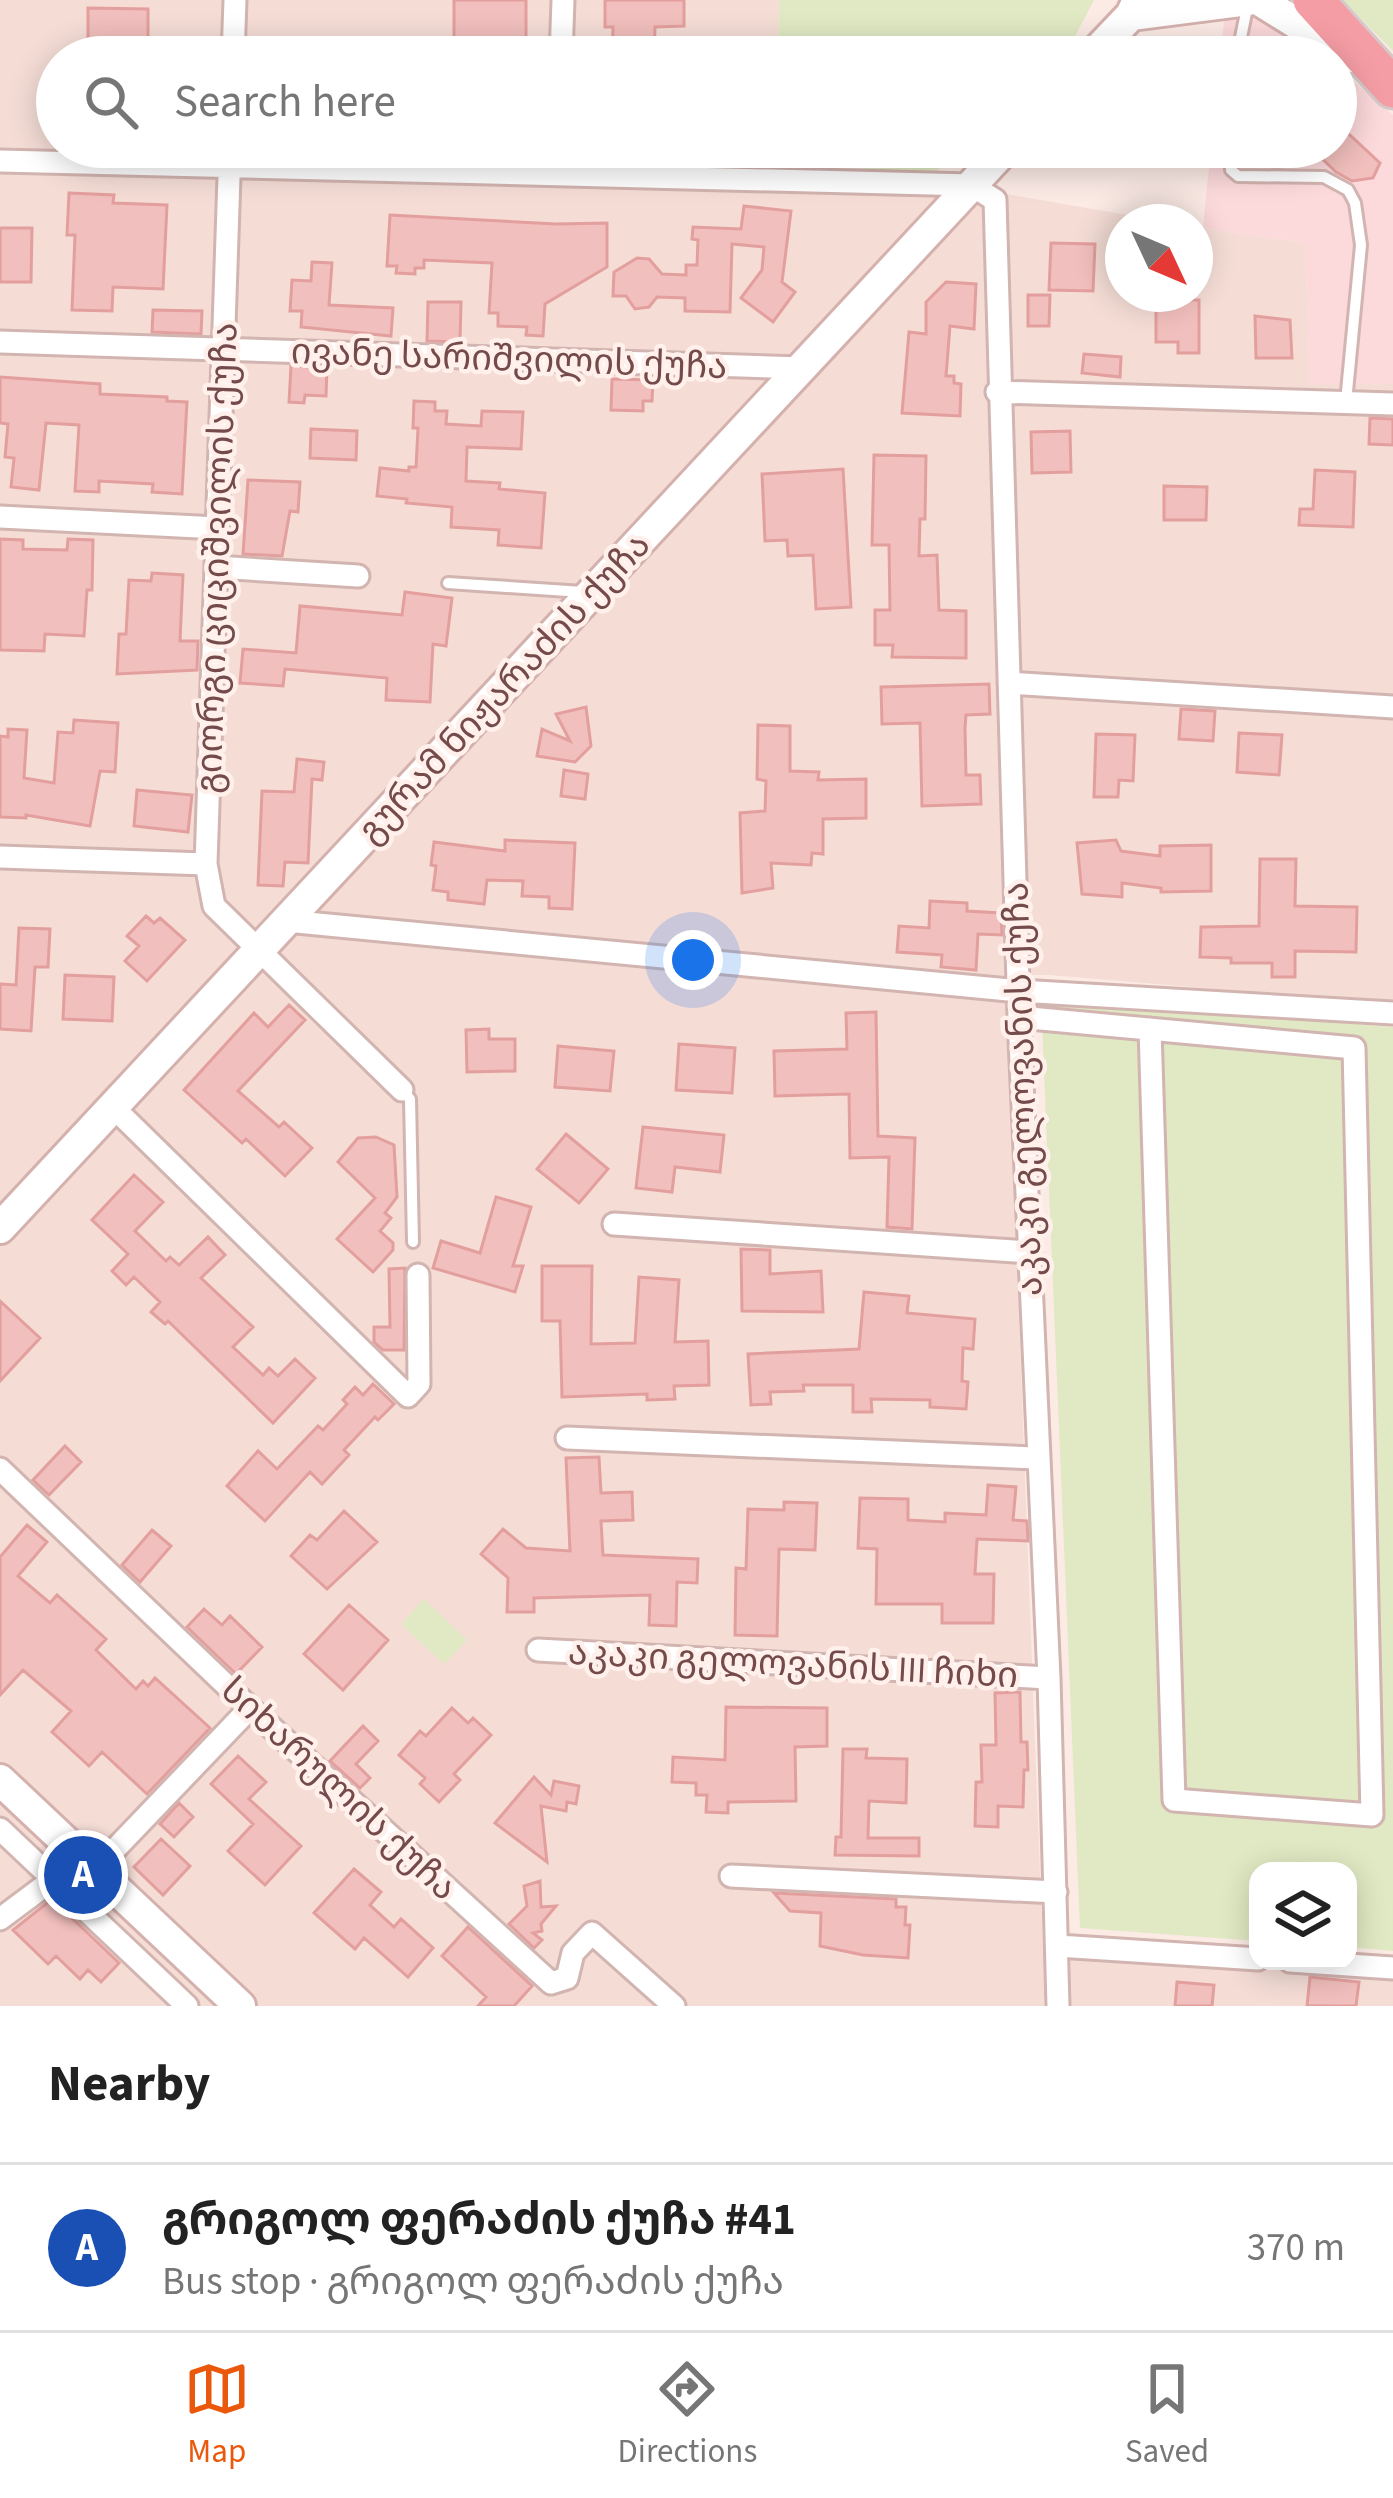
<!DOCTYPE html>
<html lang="en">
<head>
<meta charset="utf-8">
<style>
	:root { --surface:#fff; --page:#f6f6f6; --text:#222; --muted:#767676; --line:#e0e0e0; --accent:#ea580c }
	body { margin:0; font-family:"Source Sans 3","Noto Sans Georgian",sans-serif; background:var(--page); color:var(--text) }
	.controls { position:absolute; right:36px; bottom:36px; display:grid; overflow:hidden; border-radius:24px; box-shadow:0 6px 30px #0003 }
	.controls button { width:108px; height:108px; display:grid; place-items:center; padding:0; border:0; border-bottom:3px solid var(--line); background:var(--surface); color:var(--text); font:60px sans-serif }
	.compass { position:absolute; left:1105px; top:204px; width:108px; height:108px; border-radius:50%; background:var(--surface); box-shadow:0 6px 30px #0003; rotate:134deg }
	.you { position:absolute; left:693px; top:960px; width:42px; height:42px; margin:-30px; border:9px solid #fff; border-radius:50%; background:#1a73e8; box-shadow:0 0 0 18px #1a73e833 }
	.badge { display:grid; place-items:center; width:78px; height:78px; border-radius:50%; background:var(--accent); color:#fff; font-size:39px; font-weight:700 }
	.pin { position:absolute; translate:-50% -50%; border:6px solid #fff; box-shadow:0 3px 12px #0006 }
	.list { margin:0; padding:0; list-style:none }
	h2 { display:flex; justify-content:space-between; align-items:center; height:156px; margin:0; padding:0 48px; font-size:51px }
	h2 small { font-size:39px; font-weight:400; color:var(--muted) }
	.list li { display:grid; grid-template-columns:78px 1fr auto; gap:36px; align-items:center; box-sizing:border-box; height:168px; padding:0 48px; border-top:3px solid var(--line) }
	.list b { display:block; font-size:45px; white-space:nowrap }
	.list p { margin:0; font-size:39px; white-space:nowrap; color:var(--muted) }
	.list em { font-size:39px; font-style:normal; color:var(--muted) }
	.icon { flex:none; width:66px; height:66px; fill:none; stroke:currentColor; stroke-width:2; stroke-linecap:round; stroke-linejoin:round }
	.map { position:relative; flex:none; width:1393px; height:2006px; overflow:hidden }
	.search { position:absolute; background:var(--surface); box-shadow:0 6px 30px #0003; left:36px; right:36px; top:36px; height:132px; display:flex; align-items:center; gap:30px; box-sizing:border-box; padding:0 42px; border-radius:66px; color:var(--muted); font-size:45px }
	.sheet { height:324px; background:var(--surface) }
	nav { display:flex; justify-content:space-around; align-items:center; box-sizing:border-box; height:168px; border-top:3px solid var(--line); background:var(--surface); font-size:33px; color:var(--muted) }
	nav a { display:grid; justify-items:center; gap:6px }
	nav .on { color:var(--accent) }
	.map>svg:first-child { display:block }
	.residential { fill:#f5ddd6 }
	.commercial { fill:#fcd9db }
	.green { fill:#e0e9c3 }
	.building { fill:#f1bfbd; stroke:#e39f9d; stroke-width:3 }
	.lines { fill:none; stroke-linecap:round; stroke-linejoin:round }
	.lane-casing { stroke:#d2b4b0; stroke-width:16 }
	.street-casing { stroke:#d2b4b0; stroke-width:27 }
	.secondary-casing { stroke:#d5b1ae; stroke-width:36 }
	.highway-casing { stroke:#d5c9c9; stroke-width:45 }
	.lane { stroke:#fff; stroke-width:10 }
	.street { stroke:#fff; stroke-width:21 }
	.secondary { stroke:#fff; stroke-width:30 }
	.highway { stroke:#f59da5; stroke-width:39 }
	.labels { text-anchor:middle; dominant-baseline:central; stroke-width:9; stroke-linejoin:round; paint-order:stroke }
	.street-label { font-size:36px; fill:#744b4a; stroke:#fff0eb }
</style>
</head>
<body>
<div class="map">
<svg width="1393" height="2006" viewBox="0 0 1393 2006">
	<rect width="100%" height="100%" fill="#fcebe5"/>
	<path class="residential" d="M0,0H779L778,57H57V147H798L816,161L1168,222H1123V294H1195V227L1305,243L1310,384H1393V1004L1049,975H1006L1043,1953L1393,1977V2006H0Z"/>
	<path class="commercial" d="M1241,10L1286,22L1326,57H1220L1225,14Z
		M1336,66L1393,115V384H1310L1305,243L1203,228L1211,147H1336Z"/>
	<path class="green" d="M779,0H1094L1074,38L1057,57H778Z
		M1342,0H1393V51Z
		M798,147H969L925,179L816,161Z
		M1041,1000L1393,1027V1951L1348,1947V1871H1258V1941L1080,1928Z
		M424,1599L467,1640L444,1664L401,1624Z"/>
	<path class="building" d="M454,0H526V56H454Z
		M605,0H684V26L655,27L654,57H612L613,27H605Z
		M88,8L148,9V57L88,51Z
		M1336,122L1380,163L1373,178L1352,181L1336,172L1310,147H1336Z
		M1241,147H1282L1281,167L1242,166Z
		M69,193L114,195L113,203L167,205L163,289L113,287L112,311L72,310L75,235H67Z
		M744,206L791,211L782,282L795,292L773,322L741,298L762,270L764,247L732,244L730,312L685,311V298L657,297L649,307L635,309L626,296H613L614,272L637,258L649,259L662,274L686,275V265H697L698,240L692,239L693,227L741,229Z
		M390,215L556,224L607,223V267L545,304L543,336L526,335L527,327L498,326V313H489L492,263L424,260V268H415V274L396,273L397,266H387Z
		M0,228H32L31,282H0Z
		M1051,243L1095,244L1093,291L1049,290Z
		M312,262L332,263L329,305L393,308L391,336L301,327L302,311H290L292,280L311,281Z
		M946,282L976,284L974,329L950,326L946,376H954V383L961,384L960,416L902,413L909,332L926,334V302Z
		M1028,295H1050L1049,326H1028Z
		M1156,300H1199V353H1178V342H1156Z
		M428,302H461L460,342L427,341Z
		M153,310L202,311L201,334L152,332Z
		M1255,316L1290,320L1292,358H1256Z
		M1084,354L1121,357L1120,377L1082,373Z
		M291,366L327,368L326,396L305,395L304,403L289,402Z
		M0,377L100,384V394L167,397V401L187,402L182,494L152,492L153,484L99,481V492L75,491L79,425L46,423L39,490L11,487L14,458L5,457L8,424L0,423Z
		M612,379L653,380L652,401H643V411L611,410Z
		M414,401L435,402V411H447L446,424L481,426L482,411L523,412L521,449L467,447L466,481L500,483L499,489L545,493L541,548L498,545L499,530L451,527L452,507L406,503L407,499L377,496L380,468L409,471V467H416L418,428H413Z
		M1370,418L1393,419V445L1369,444Z
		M311,429L357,431L356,460L310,458Z
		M1070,431L1071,472L1032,473L1031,432Z
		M874,455L926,456L925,519H920L919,556L937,555L939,610L966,611V658L892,657L893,645H875V610H890L889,545H872Z
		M843,469L851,607L816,609L813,555L788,556L787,540L765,541L762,474Z
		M1315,470L1355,472L1353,527L1299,525L1300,509H1313Z
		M248,480L300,482L298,512L290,511L282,556L243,554Z
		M1164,486L1207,487L1206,520H1164Z
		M0,539L23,540V549L67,550L68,539L93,540L92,590H87L84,636L45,634L44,651L0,650Z
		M152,573L183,575L180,641H198L197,670L117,674L119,634H126L129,580L151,581Z
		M405,592L452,598L446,646L433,644L430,702L386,700L387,678L285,669L283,686L240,683L243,649L296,653L300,606L402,615Z
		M989,684L990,714L966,715L965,728L966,775H980L981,804L922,806L920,723L882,724L881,687Z
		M586,707L591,746L575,762L537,756L542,729L570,741L556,714Z
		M1181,709L1215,711L1213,741L1179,739Z
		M74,720L118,723L115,772L100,771L90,826L26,815V818L0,817V736L8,737V729L27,730L24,778L54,783L58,732L73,733Z
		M758,725L790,726V771L819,772L818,780L866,779V818L823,819V854L812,853L811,865L771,863L773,888L742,893L740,813L765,811L766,781L757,779Z
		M1239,733L1282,735L1279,775L1237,772Z
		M1096,734L1135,735L1133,781L1119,780L1118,797H1094Z
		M297,759L324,762L322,780L312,779L308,863L285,862L283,886L258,885L262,791L294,792Z
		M564,770L588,774L585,799L561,796Z
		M137,790L192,795L188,832L134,826Z
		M505,840L575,843L572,909L549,908V897L522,896L523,881L487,880L484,904L448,900V892L433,890L436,866L431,865L434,842L505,851Z
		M1116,840L1121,851L1160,856V846L1211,845V891L1161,892V888L1122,883V897L1082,894L1077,843Z
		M1260,859H1296L1295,906L1357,907L1356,952L1295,951V977H1272V963H1231V958L1200,957L1201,927L1259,926Z
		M930,901L967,903V911L1001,913L1002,935L978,934L976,970L941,967L942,955L897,952L899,926L929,928Z
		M146,916L154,923L160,918L185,940L147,981L125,961L139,946L127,936Z
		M19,928L50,929L48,967H35L31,1031L0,1029V984L16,985Z
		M65,975L114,977L112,1021L63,1019Z
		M289,1005L305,1020L238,1091L279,1127L284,1122L312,1148L285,1176L246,1139L242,1143L184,1090L254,1013L268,1027Z
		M876,1012L878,1136L915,1138L912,1229L887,1227L889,1157L850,1158L849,1094L775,1096L774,1051L847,1049L846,1013Z
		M489,1029V1039H515V1071L467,1072L466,1030Z
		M679,1044L735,1048L732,1093L676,1090Z
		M558,1046L614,1051L610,1091L555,1087Z
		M643,1127L724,1135L720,1172L675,1167L672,1192L636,1188Z
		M566,1134L608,1169L579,1203L537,1169Z
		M376,1137L394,1145L397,1197L385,1213L391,1218L380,1231L393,1243V1250L373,1272L337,1239L375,1198L338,1162L358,1138Z
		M134,1175L163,1202L135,1231L166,1261L170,1257L179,1265L208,1237L225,1255L201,1278L253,1327L233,1347L263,1375L269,1368L278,1376L295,1359L315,1378L273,1423L168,1321L165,1324L151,1312L160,1302L134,1277L126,1285L112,1271L128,1254L92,1220Z
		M496,1197L531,1207L513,1266H523L515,1292L433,1268L441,1241L480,1253Z
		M741,1249L770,1250V1274L821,1271L823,1312L742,1311Z
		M542,1266H592L591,1344L635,1343L639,1277L679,1280L675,1342L708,1341L709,1385L674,1386L675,1399L647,1400V1394L562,1397L560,1321H542Z
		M405,1268L404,1350H383L374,1342V1327H390L389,1269Z
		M864,1292L909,1296L907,1313L975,1319L973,1349L963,1348L962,1381L968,1382L966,1409L930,1407V1400L871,1399L872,1412H853V1385H803L804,1391L770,1392L771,1404L751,1405L748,1354L859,1349Z
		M0,1301L40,1338L0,1381Z
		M373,1384L394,1404L378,1420L375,1417L344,1450L349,1455L322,1484L310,1472L265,1521L227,1486L258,1451L277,1469L318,1426L323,1430L347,1404L343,1400L355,1387L363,1395Z
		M65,1446L81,1462L49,1495L33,1480Z
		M599,1457L601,1493L632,1492L633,1520L601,1521L603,1555L698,1559L697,1583L677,1582L676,1626L649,1625L650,1595L534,1598V1612H507L508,1578L481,1554L503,1529L526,1548L570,1551L566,1458Z
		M988,1485L1016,1487L1013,1520L1027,1521L1028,1541L977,1539L975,1574H994L993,1623H942V1604H876L877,1549L858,1548L860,1498L908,1499V1520L945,1522V1513L986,1515Z
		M784,1502L817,1503L815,1550L779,1549L777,1636L735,1635L736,1568L746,1569L748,1509L784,1510Z
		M344,1511L377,1542L327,1589L291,1556L310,1535L317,1540Z
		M27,1525L47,1542L18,1576L50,1603L57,1595L106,1639L96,1650L136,1689L143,1681L148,1686L155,1678L210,1728L147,1794L102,1752L89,1766L52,1732L71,1711L23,1670L0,1695V1557Z
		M152,1530L171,1546L140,1582L122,1565Z
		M349,1605L388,1640L343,1690L304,1654Z
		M204,1609L222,1625L230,1616L262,1647L236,1674L187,1627Z
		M1020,1692L1021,1742H1027L1028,1770H1024L1023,1807L998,1806V1827L975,1826L976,1782H982L981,1745H996L995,1693Z
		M726,1707L827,1708V1746L795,1747L796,1801L728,1802V1813L706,1812L707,1795H696V1783L672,1782L673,1757L725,1760Z
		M452,1708L468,1723L473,1718L491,1735L454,1774L460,1780L439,1802L420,1784L425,1778L399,1755L420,1731L426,1736Z
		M363,1726L378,1741L356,1764L370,1778L360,1788L330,1761Z
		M843,1749H867L866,1758L907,1759L906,1803L869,1801L868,1838H919V1856L835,1855L836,1837H841Z
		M238,1756L266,1782L249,1799L301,1846L265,1885L228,1851L253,1824L211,1784Z
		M534,1777L551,1795L554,1781L579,1786L576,1804L567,1802L566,1811L541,1806L547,1862L495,1823Z
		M179,1803L193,1817L174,1837L160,1824Z
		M161,1839L190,1866L163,1895L134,1867Z
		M354,1869L381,1892L370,1905L394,1927L401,1919L433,1948L408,1977L364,1938L355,1949L314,1913Z
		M540,1881L541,1907L556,1906L541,1924L542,1931L533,1933L542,1940L534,1948L509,1924L527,1906L524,1886Z
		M774,1893L896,1899V1907H906L905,1925H910L908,1958L863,1955L820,1946L821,1913L790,1911Z
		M52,1899L119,1963L101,1982L88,1970L80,1979L56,1956L48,1964L13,1930Z
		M468,1927L532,1986L514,2006H478L486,1997L442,1956Z
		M1310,1977L1359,1982L1356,2006H1307Z
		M1177,1982L1214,1985L1212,2006H1175Z"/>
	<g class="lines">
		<g class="lane-casing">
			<path id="lane" d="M1237,57L1248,3
				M1230,147L1231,170L1238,176L1324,177L1348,190L1355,203L1361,245L1346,402
				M448,583L583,592
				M402,1090L410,1099L413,1242"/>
		</g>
		<g class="street-casing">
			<path id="street" d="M233,57L235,0
				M561,57L563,0
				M230,147L206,864L214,906L402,1090
				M0,161L971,185L995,200L1019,1017L1049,1678L1058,2006
				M557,174L558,147
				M0,342L802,368
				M997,392L1393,404
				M0,517L218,528
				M216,567L358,576
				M1009,683L1393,707
				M0,857L206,864
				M286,921L1019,991L1393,1013
				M1019,1017L1354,1048L1372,1815L1174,1800L1150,1029
				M113,1107L408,1396L419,1384L418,1275
				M614,1224L1030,1252
				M567,1438L1036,1458
				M0,1469L250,1708L551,1983L567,1978L573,1953L592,1933L674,2006
				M538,1650L1049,1678
				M0,1829L187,2006
				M96,1869L250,1708
				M731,1876L1056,1892
				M0,1919L55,1878L77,1852
				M1058,1946L1258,1959
				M1290,1961L1393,1968"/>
		</g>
		<g class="secondary-casing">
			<path id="secondary" d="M1259,0L1351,57
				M1131,15L1248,0
				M1091,57L1131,15L1138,0
				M0,1228L1007,147
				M0,1780L240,2006"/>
		</g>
		<g class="highway-casing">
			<path id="highway" d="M1313,0L1393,88"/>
		</g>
		<use href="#lane" class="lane"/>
		<use href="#street" class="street"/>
		<use href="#secondary" class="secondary"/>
		<use href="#highway" class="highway"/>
	</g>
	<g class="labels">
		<g class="street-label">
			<text transform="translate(509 359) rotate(2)">ივანე სარიშვილის ქუჩა</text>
			<text transform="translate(217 558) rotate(-88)">გიორგი ციციშვილის ქუჩა</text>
			<text transform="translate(504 688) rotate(-47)">გურამ ნიჟარაძის ქუჩა</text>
			<text transform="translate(1023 1089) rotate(-92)">აკაკი გელოვანის ქუჩა</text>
			<text transform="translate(793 1664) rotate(3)">აკაკი გელოვანის III ჩიხი</text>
			<text transform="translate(339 1789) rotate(43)">სიხარულის ქუჩა</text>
		</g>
	</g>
</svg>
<div class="controls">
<button><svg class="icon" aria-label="layers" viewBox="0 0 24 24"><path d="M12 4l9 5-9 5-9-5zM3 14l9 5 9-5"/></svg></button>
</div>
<svg class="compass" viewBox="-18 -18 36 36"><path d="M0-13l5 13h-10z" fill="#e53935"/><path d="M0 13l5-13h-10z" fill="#767676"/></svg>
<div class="you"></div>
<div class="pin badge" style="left:83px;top:1875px;background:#1a4fb4">A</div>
<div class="search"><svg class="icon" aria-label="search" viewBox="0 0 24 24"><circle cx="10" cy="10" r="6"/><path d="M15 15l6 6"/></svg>Search here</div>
</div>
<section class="sheet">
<h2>Nearby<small></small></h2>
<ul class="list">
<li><span class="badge" style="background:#1a4fb4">A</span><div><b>გრიგოლ ფერაძის ქუჩა #41</b><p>Bus stop · გრიგოლ ფერაძის ქუჩა</p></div><em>370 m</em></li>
</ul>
</section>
<nav>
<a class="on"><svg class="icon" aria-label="map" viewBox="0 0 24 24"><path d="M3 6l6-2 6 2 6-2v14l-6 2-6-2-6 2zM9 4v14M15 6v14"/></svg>Map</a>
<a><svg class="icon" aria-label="directions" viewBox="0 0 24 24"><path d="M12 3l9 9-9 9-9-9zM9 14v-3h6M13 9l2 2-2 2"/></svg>Directions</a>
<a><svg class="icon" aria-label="saved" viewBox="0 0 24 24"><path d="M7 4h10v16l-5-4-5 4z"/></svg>Saved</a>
</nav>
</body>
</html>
